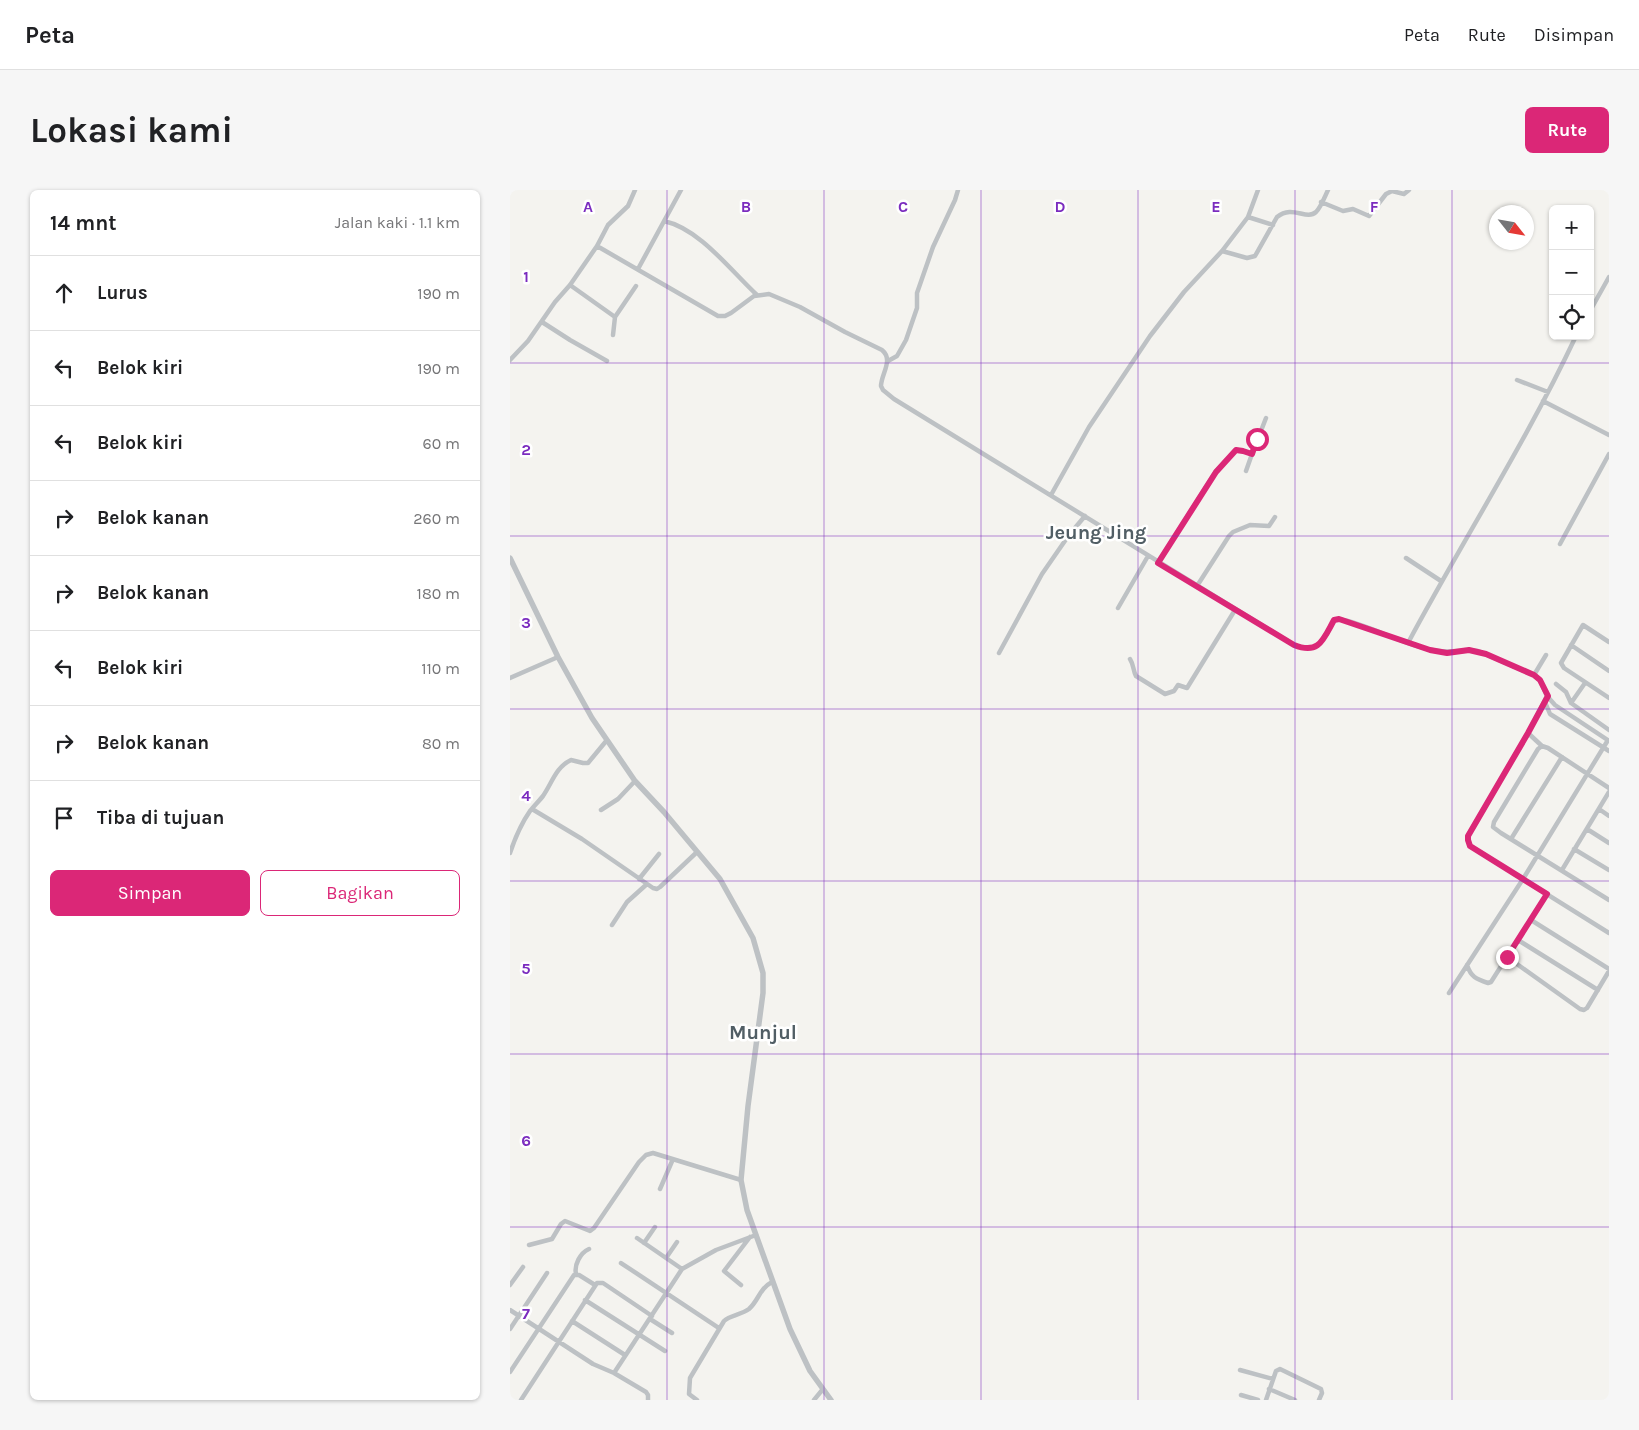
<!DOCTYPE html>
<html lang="id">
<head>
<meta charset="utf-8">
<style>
	:root { --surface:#fff; --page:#f6f6f6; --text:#202124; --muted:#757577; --line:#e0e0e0; --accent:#db2777 }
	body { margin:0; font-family:Karla,sans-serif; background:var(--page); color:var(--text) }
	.controls { position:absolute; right:15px; top:15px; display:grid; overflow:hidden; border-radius:8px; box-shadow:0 1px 4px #0004 }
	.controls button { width:45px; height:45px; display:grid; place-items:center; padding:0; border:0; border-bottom:1px solid var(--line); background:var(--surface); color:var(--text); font:25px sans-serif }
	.compass { position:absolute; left:979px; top:15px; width:45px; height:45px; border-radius:50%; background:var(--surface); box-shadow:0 1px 4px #0004; rotate:121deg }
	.stop { position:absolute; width:15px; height:15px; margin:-11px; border:4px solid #db2777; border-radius:50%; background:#fff }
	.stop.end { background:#db2777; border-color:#fff; box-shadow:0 1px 5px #0008 }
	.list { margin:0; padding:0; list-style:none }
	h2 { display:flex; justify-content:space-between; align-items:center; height:65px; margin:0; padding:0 20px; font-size:21px }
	h2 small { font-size:16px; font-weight:400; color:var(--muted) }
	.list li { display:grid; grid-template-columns:32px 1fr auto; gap:15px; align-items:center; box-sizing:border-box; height:75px; padding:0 20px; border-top:1px solid var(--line) }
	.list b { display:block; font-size:19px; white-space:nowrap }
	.list em { font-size:16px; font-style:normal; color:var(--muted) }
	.actions { display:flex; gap:10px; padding:15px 20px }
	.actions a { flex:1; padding:11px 0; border:1px solid var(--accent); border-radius:8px; text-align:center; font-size:18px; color:var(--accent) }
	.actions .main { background:var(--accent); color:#fff }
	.icon { flex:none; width:28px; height:28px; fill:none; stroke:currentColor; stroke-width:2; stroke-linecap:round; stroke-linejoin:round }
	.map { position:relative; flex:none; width:1099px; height:1210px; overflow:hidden; border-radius:8px }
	header { display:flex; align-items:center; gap:30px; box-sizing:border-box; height:70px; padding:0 25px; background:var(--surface); border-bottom:1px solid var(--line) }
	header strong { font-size:24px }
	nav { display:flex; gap:28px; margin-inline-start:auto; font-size:18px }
	.intro { display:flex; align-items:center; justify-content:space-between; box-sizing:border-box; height:120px; padding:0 30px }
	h1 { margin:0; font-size:35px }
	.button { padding:12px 22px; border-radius:8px; background:var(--accent); color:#fff; font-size:18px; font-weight:700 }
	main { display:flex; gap:30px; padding:0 30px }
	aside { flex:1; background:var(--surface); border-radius:8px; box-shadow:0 1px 4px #0004 }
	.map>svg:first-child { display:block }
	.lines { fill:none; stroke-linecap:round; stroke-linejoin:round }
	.minor { stroke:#bdc1c4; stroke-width:4.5 }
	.tertiary { stroke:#bdc1c4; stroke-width:5.5 }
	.route { stroke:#db2777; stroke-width:6 }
	.grid { fill:none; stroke:#7b2cbf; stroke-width:1; stroke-opacity:0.55 }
	.labels { text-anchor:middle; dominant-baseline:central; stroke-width:5; stroke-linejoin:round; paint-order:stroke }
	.quarter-label { font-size:20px; font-weight:bold; fill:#515e65; stroke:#fff }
	.grid-label { font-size:16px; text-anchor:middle; font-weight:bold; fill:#7b2cbf; stroke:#fff; stroke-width:5; stroke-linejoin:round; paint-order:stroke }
</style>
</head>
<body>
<header>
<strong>Peta</strong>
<nav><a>Peta</a><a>Rute</a><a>Disimpan</a></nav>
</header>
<div class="intro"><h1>Lokasi kami</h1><a class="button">Rute</a></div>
<main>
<aside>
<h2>14 mnt<small>Jalan kaki · 1.1 km</small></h2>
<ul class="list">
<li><svg class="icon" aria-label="ahead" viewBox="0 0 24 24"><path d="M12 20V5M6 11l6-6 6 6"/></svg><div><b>Lurus</b></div><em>190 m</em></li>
<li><svg class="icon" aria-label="left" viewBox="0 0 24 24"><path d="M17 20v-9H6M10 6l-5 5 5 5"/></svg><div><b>Belok kiri</b></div><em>190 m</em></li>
<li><svg class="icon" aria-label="left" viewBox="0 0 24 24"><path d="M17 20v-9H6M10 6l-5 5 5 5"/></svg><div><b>Belok kiri</b></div><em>60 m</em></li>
<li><svg class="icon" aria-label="right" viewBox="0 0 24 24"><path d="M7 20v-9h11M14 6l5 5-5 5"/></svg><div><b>Belok kanan</b></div><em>260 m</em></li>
<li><svg class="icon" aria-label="right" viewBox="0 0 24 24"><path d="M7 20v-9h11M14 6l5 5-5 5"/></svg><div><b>Belok kanan</b></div><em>180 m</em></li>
<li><svg class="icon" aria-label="left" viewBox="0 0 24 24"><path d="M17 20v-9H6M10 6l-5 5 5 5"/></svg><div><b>Belok kiri</b></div><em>110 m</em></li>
<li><svg class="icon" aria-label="right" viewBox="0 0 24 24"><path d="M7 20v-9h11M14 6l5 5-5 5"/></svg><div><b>Belok kanan</b></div><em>80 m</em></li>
<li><svg class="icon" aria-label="arrive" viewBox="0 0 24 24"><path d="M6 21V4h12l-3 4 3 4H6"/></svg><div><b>Tiba di tujuan</b></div></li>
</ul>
<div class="actions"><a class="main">Simpan</a><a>Bagikan</a></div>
</aside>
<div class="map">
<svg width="1099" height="1210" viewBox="0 0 1099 1210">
	<rect width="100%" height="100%" fill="#f4f3ef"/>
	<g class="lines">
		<path class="minor" d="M811,12L833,21L843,19L859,26L876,4L882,1L894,4L899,0
			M738,27L763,35
			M154,31C190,39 220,80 247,105
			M87,56L208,126H215L221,123L244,106L259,104L290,117L335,142L372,160C384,170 371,184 371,196L373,200L384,209L784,455C809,465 813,450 824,430L829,429C861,435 890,454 922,460C938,464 952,459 968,461L1024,485L1030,490L1037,506L1045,515L1099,551
			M712,61L737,68L745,66L767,27C783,14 796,31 806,22C811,17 815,6 818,0
			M128,79L171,0
			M60,95L105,127
			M1080,121L1099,87
			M32,132L60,150L97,171
			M103,145L105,127L126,96
			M0,170L18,151L45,112L60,95L87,56L98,35L118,16L125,0
			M378,171L387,166L396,150L407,118V103L423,57L445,10L448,0
			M1007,190L1038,202
			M1033,211L1099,245
			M736,281L742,264
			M541,305L579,237L640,146L674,102L712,61L738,27L748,0
			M1050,354L1099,264
			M896,368L931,391
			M648,373L706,281L726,260L733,261L742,264L756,228
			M687,396L719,346L723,342L740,335L759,336L765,327
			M608,418L638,366
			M1099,452L1073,435L1051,473L1054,478L1099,508
			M898,453C953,350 1016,252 1066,146
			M1061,455L1099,481
			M489,463L532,384L559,345L575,326
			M620,469C624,475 623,481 626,486L655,504L664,501L668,495L677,498L725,420
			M1024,485L1036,465
			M0,488L48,467
			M1046,494L1056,502L1061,513L1099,540
			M1037,506L1018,543L958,646V651L960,656L1099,743
			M1035,512L1040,524L1099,561
			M1061,513L1075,493
			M1018,543L1032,556
			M1099,598L1038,558L1032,556L1028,559L984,632L983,637L991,643L1099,710
			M22,619L72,649L143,698L147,699L150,697L187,662
			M1089,619L1099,626
			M91,620L108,609L125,591
			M1077,639L1099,653
			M1001,649L1052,567
			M1064,659L1099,680
			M0,663C5,648 11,634 20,621C24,616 29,611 33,606C42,593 46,577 61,570L73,573H78L97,550
			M1052,680L1099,602
			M129,689L149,664
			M1021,730L1099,779
			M102,735L117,712L137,694
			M1008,750L1088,800
			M997,767L1070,819L1074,820L1077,818L1099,781
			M957,775C961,787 966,789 978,793L981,792L1037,704
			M939,803L1013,689L1098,550
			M150,999L163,969
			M127,1048L172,1079
			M134,1053L145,1037
			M19,1055L42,1049L51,1034L55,1031L80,1041L84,1038L129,972L136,965L143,963L231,990
			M156,1068L167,1052
			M111,1073L209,1138
			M66,1084C64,1075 70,1063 79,1059
			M0,1095L13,1077
			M231,1095L214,1081L240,1047
			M75,1110L155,1161
			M0,1120L83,1174L104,1183L136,1202L138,1205V1210
			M140,1129L162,1143
			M62,1131L115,1165
			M0,1139L37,1083
			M730,1180L763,1189
			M0,1182L64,1085H69L85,1095
			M104,1183L172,1079L206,1060L246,1045
			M759,1199L785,1210
			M731,1205L748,1210
			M11,1210L87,1093H93L142,1126
			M187,1210L179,1204L180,1188L214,1131C220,1125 231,1125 239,1119C249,1110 249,1099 262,1092
			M304,1210L313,1199
			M756,1210L766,1181L770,1179L811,1199L812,1203L809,1210"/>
		<path class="tertiary" d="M0,368L48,467L82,528L125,591L154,622L210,689L243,748L253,783V803L238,916L231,990L237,1020L280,1139L300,1181L321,1210"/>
	</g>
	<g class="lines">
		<path class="route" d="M747,249L742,264L733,261L726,260L706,282L648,373L784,455C809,465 813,450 824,430L829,429L920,460L937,463L959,460L976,464L1024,485L1030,490L1038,506L1018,543L958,646V650L960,656L1037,704L997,767"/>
	</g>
	<path class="grid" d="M157,0V1210M314,0V1210M471,0V1210M628,0V1210M785,0V1210M942,0V1210M0,173H1099M0,346H1099M0,519H1099M0,691H1099M0,864H1099M0,1037H1099"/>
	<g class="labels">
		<g class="quarter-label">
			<text x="586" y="342">Jeung Jing</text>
			<text x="253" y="842">Munjul</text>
		</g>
	</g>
	<g class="grid-label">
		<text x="78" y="22">A</text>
		<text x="236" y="22">B</text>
		<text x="393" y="22">C</text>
		<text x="550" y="22">D</text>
		<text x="706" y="22">E</text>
		<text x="864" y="22">F</text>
		<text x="16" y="92">1</text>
		<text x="16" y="265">2</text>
		<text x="16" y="438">3</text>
		<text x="16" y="611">4</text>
		<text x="16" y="784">5</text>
		<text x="16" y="956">6</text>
		<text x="16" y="1129">7</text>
	</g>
</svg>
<div class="controls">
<button>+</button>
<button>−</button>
<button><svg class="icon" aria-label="locate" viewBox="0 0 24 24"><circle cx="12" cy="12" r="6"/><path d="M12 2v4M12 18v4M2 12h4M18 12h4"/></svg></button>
</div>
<svg class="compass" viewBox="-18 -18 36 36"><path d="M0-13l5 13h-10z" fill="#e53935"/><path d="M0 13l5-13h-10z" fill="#757577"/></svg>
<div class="stop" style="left:747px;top:249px"></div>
<div class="stop end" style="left:997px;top:767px"></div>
</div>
</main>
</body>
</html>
